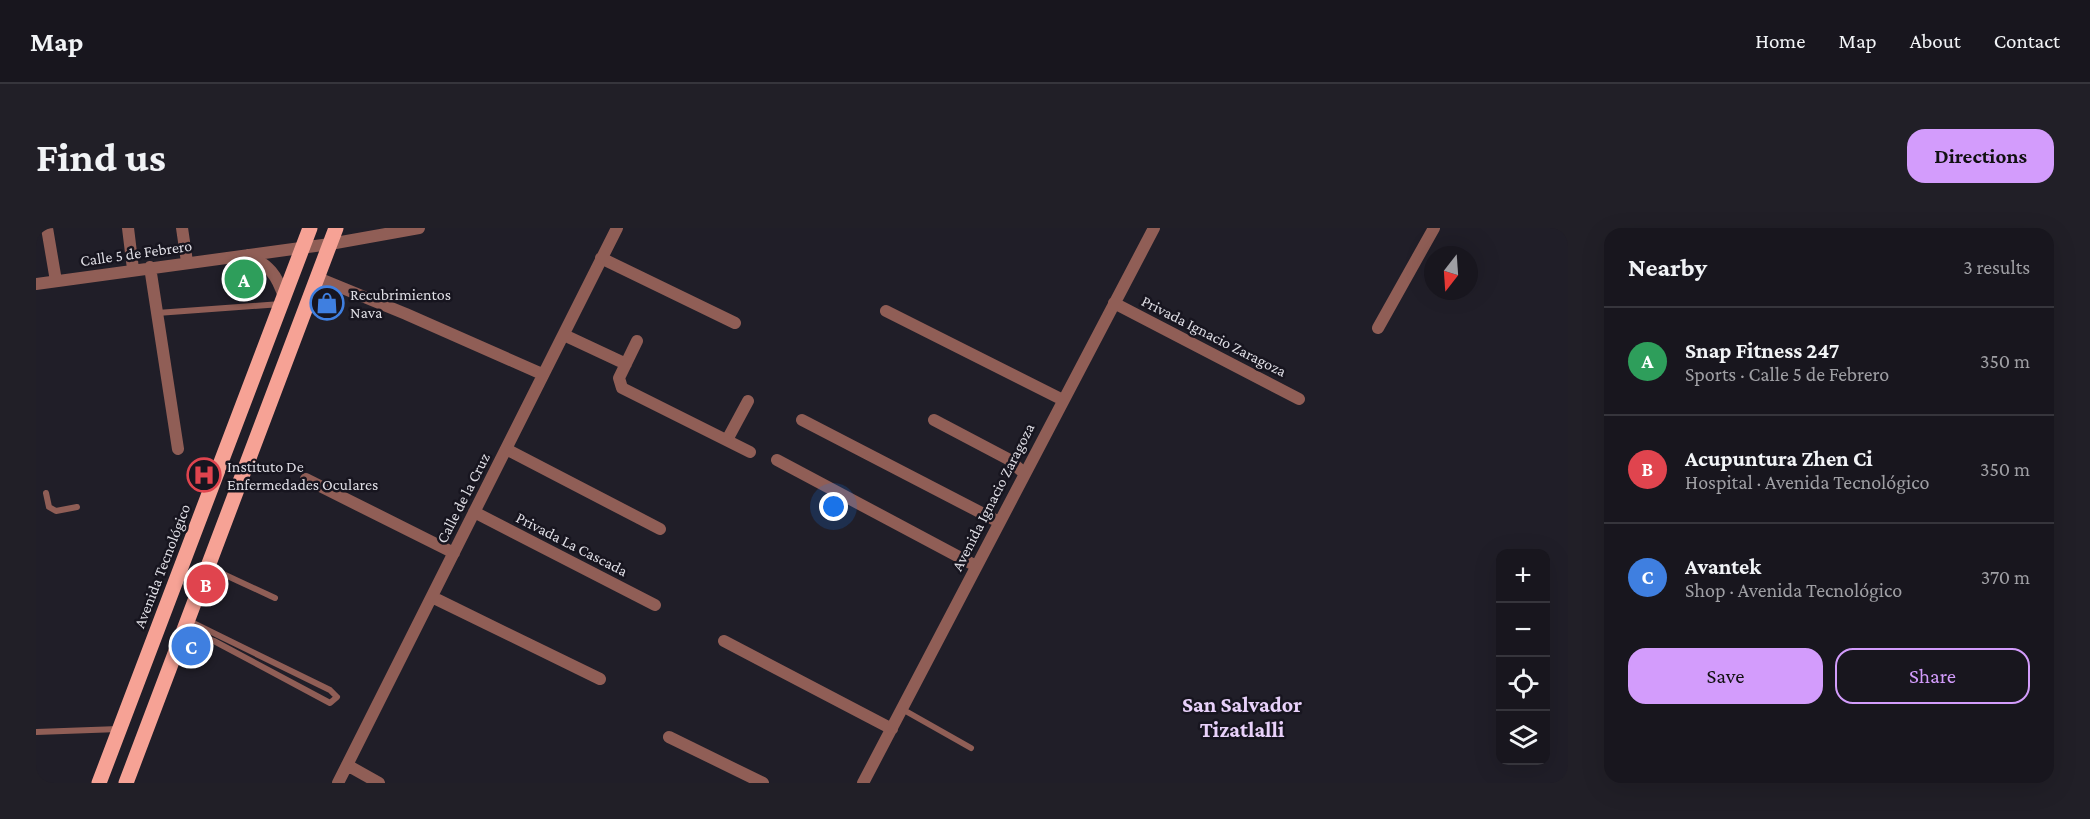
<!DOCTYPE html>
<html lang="en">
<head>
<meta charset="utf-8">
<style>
	:root { --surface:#18161e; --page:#211f27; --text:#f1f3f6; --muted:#9f9fa4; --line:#36353c; --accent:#d39cfc }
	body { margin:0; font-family:"Crimson Pro",serif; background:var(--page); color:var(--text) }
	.controls { position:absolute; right:18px; bottom:18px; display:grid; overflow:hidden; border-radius:12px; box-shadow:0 6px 24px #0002 }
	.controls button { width:54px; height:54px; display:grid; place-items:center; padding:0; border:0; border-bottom:2px solid var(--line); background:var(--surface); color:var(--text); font:30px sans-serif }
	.compass { position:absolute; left:1388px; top:18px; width:54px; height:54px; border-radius:50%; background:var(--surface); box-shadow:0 6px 24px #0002; rotate:197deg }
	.you { position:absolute; left:798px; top:279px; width:21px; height:21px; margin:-15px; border:4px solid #fff; border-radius:50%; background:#1a73e8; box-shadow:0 0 0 9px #1a73e833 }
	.badge { display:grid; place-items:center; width:39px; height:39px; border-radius:50%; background:var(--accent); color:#fff; font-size:20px; font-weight:700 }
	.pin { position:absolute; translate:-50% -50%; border:3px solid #fff; box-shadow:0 2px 6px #0006 }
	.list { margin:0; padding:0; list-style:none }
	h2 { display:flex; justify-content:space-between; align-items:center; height:78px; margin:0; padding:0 24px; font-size:26px }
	h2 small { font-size:20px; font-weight:400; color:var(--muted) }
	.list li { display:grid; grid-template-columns:39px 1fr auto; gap:18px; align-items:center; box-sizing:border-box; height:108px; padding:0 24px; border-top:2px solid var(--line) }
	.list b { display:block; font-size:22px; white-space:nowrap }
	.list p { margin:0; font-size:20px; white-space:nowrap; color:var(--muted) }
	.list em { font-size:20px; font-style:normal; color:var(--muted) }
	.actions { display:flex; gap:12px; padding:18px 24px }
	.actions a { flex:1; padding:14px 0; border:2px solid var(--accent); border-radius:18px; text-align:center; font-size:21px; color:var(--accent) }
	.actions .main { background:var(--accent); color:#111 }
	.icon { flex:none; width:33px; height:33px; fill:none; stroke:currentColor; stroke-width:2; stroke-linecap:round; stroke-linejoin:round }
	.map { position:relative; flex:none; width:1532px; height:555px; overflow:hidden; border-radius:18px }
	header { display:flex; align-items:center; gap:36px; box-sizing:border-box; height:84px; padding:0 30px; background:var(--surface); border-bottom:2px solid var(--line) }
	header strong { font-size:28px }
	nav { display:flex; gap:33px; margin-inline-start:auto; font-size:21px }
	.intro { display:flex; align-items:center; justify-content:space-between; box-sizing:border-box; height:144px; padding:0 36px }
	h1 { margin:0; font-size:42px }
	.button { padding:15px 27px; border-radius:18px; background:var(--accent); color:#111; font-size:21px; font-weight:700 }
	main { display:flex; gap:36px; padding:0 36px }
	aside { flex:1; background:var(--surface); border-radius:18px; box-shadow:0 6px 24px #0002 }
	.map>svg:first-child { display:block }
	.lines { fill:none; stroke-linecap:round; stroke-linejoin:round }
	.lane { stroke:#905e56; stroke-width:6 }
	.street { stroke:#905e56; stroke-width:12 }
	.primary { stroke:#f6a295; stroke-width:15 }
	.labels { text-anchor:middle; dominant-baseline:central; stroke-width:5; stroke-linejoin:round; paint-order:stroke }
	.street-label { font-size:16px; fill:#dedde4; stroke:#17151f }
	.poi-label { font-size:16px; fill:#dedde4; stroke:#17151f; text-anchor:start }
	.district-label { font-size:22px; font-weight:bold; fill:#e8d1fa; stroke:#17151f }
</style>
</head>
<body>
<header>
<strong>Map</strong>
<nav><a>Home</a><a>Map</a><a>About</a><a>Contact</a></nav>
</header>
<div class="intro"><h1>Find us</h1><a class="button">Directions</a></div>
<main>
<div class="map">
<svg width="1532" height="555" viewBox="0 0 1532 555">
	<rect width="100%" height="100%" fill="#201e28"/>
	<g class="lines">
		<path class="lane" d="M121,85L245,76
			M10,265L13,279L20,283L41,279
			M172,339L239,370
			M148,401L178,413L294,475L301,469L294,462L151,392
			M866,481L935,520
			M0,504L83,501"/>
		<path class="street" d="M11,0L20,53
			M92,0L97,41
			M146,0L151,34
			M212,27C233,37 241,47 248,69
			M565,30L699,95
			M114,39L142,221
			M282,50L370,86L506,146
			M0,56L294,16L383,0
			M1078,75L1263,171
			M850,83L1027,172
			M1342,100L1398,0
			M528,107L590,136
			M601,113L583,150L586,160L714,224
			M766,192L963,294
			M898,192L972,231L988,245
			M691,212L712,173
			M470,221L624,301
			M741,232L940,338
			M270,251L418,325
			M438,284L619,377
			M396,369L564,451
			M688,413L856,501
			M633,509L727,555
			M311,537L343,555
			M302,555L581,0
			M827,555L1118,0"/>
		<path class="primary" d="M63,555L274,0
			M90,555L300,0"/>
	</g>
	<defs>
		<g id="shop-ring" transform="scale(1.725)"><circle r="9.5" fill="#17151f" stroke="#3f7fe0" stroke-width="1.5"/><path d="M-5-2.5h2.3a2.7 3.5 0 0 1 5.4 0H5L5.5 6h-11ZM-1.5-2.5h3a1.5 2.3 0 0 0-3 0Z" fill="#3f7fe0"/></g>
		<g id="hospital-ring" transform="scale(1.725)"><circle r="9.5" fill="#17151f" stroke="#e0444e" stroke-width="1.5"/><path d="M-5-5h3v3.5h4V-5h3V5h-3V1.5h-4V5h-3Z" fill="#e0444e"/></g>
	</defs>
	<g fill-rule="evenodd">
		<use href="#shop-ring" x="291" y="75"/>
		<use href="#hospital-ring" x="168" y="247"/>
	</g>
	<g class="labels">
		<g class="street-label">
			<text transform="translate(100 25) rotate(-8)">Calle 5 de Febrero</text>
			<text transform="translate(1178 108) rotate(27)">Privada Ignacio Zaragoza</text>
			<text transform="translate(957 269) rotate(-63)">Avenida Ignacio Zaragoza</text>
			<text transform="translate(427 270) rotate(-63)">Calle de la Cruz</text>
			<text transform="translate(536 316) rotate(27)">Privada La Cascada</text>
			<text transform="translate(126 338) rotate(-69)">Avenida Tecnológico</text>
		</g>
		<g class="poi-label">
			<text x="314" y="66">Recubrimientos<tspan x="314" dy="18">Nava</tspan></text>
			<text x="191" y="238">Instituto De<tspan x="191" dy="18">Enfermedades Oculares</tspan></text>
		</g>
		<g class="district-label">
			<text x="1206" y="476">San Salvador<tspan x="1206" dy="25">Tizatlalli</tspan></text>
		</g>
	</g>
</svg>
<div class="controls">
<button>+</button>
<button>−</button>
<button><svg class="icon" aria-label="locate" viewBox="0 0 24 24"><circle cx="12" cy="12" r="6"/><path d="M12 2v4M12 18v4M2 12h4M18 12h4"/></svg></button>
<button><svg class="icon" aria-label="layers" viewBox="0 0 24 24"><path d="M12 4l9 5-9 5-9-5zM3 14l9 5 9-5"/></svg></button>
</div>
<svg class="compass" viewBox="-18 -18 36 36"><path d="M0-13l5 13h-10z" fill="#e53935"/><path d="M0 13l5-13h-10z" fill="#9f9fa4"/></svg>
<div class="you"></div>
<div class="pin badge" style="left:208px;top:51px;background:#2e9e5b">A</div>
<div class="pin badge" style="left:170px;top:356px;background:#e0444e">B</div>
<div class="pin badge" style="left:155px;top:418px;background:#3f7fe0">C</div>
</div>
<aside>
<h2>Nearby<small>3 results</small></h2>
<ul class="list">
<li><span class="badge" style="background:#2e9e5b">A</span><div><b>Snap Fitness 247</b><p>Sports · Calle 5 de Febrero</p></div><em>350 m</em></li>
<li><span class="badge" style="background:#e0444e">B</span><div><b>Acupuntura Zhen Ci</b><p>Hospital · Avenida Tecnológico</p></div><em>350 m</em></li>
<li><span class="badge" style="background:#3f7fe0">C</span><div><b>Avantek</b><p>Shop · Avenida Tecnológico</p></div><em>370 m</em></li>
</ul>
<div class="actions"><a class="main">Save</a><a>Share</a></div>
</aside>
</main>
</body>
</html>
